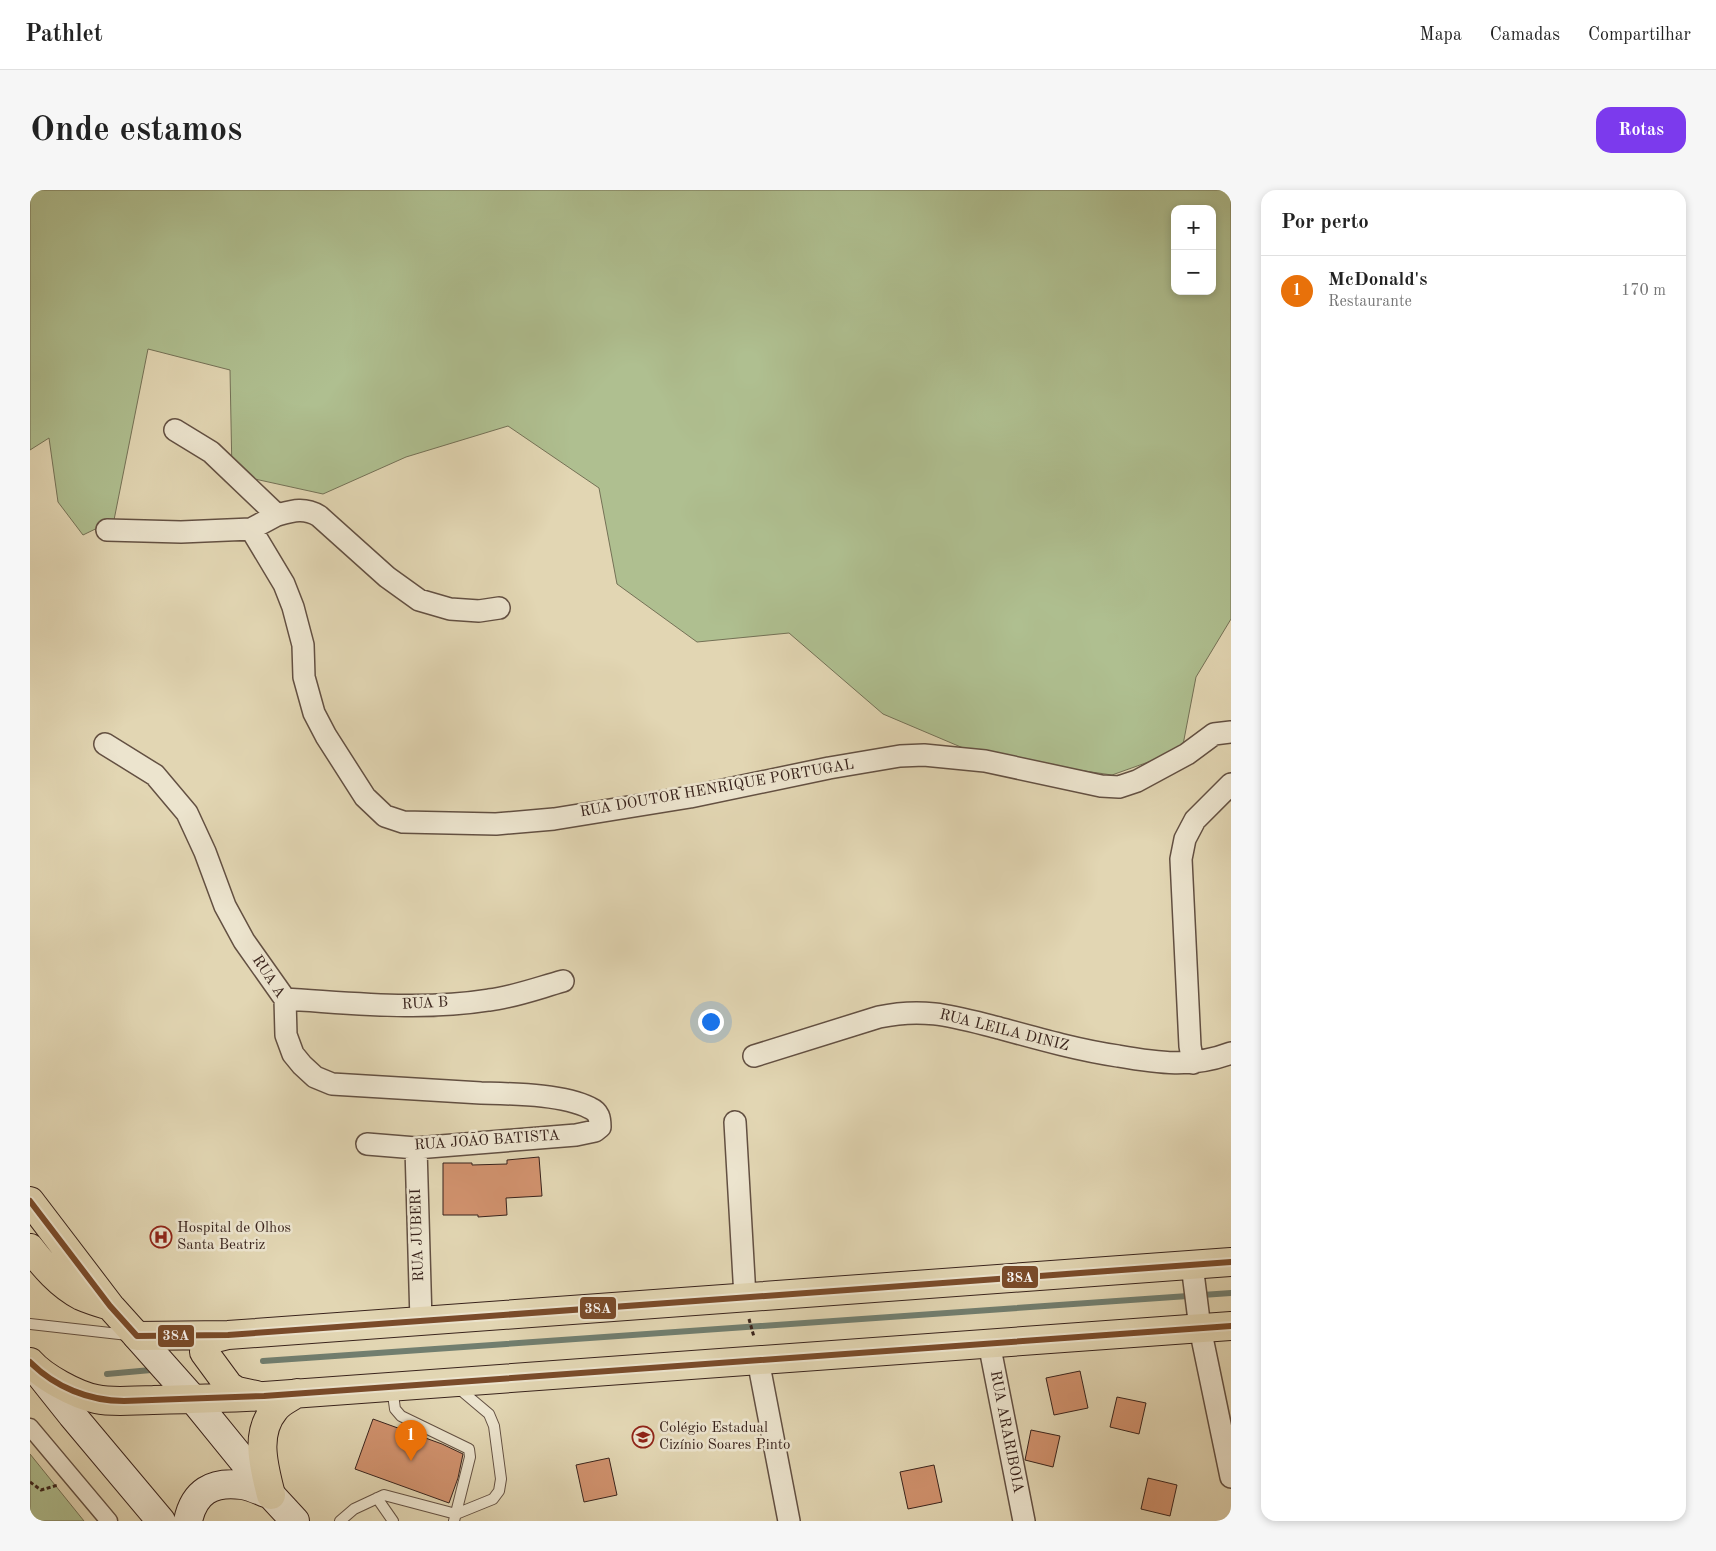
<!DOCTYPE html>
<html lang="pt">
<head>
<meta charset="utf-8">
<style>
	:root { --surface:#fff; --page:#f6f6f6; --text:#222; --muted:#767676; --line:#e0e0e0; --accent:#7c3aed }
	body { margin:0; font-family:"Old Standard TT",serif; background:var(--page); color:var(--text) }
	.controls { position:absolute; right:15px; top:15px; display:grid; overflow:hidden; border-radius:10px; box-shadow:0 2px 8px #0003 }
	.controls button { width:45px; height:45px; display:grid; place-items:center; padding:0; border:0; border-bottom:1px solid var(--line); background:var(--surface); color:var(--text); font:25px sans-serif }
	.you { position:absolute; left:680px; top:831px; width:18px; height:18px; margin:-12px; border:4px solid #fff; border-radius:50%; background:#1a73e8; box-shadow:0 0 0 8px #1a73e833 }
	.badge { display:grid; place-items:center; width:32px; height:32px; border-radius:50%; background:var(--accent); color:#fff; font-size:16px; font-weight:700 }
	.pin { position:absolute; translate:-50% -41px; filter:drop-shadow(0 1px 2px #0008) }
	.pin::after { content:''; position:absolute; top:26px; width:18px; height:15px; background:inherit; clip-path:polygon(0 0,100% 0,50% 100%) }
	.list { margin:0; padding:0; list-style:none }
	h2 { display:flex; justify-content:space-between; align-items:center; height:65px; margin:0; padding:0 20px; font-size:21px }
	h2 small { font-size:16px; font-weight:400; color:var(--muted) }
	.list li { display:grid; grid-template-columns:32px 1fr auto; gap:15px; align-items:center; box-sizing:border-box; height:70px; padding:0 20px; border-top:1px solid var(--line) }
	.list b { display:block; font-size:19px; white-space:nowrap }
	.list p { margin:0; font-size:16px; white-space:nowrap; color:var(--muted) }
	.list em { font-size:16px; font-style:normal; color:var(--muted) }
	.map { position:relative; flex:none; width:1201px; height:1331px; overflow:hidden; border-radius:15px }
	header { display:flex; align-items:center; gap:30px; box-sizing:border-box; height:70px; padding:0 25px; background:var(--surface); border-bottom:1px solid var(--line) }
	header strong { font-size:24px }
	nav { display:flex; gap:28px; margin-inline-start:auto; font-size:18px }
	.intro { display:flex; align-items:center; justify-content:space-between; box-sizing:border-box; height:120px; padding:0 30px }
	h1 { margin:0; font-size:35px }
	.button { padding:12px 22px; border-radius:15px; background:var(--accent); color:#fff; font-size:18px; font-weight:700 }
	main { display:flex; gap:30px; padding:0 30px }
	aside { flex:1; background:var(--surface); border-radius:15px; box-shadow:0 2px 8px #0003 }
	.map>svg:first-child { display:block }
	.green { fill:#afbf90; stroke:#747156; fill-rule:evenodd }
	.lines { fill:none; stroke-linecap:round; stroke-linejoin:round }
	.stream { stroke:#717e6f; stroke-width:6 }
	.building { fill:#d1926e; stroke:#39231c }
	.service-casing { stroke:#635042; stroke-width:12 }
	.pedestrian-casing { stroke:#635042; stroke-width:19 }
	.minor-casing { stroke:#635042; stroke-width:24 }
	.secondary-casing { stroke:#39231c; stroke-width:30 }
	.primary-casing { stroke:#39231c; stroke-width:30 }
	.path { stroke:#39231c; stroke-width:3; stroke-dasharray:4 2.5; stroke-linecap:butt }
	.service { stroke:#ece4ce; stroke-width:10 }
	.pedestrian { stroke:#ece4ce; stroke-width:16 }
	.minor { stroke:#ece4ce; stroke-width:21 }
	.secondary { stroke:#ece4ce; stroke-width:28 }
	.primary { stroke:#e2d6b3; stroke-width:28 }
	.bus-1-casing { stroke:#ece4ce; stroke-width:10 }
	.bus-1 { stroke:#7a4b2a; stroke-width:6 }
	.labels { text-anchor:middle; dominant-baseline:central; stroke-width:5; stroke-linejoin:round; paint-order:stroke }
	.street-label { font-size:15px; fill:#39231c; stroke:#ece4ce }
	.poi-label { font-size:15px; fill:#39231c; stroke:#ece4ce; text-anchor:start }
	.line-badge { stroke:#ece4ce; stroke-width:2 }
	.badge-label { font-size:14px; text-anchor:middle; font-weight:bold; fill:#fff }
</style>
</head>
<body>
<header>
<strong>Pathlet</strong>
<nav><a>Mapa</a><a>Camadas</a><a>Compartilhar</a></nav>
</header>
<div class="intro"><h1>Onde estamos</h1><a class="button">Rotas</a></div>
<main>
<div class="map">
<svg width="1201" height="1331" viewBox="0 0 1201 1331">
	<rect width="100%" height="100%" fill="#e2d6b3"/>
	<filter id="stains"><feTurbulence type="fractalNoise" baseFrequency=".004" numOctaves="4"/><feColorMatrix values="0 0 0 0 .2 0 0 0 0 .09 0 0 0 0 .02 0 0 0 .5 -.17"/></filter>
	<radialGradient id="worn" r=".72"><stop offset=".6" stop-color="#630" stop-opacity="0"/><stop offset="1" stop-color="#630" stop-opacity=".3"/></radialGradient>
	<path class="green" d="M0,0H1201V429L1166,487L1152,560L1082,585L952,566L853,524L759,443L667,452L587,394L569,298L478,236L376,267L293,304L202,284L200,180L118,159L84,330L53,345L28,312L19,248L0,260ZM1145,19H1182V101H1145Z
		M0,1264L54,1331H0Z"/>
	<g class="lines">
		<path class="stream" d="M233,1171L1201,1103
			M77,1184L121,1180"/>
	</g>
	<path class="building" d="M509,967L512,1006L476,1008L477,1025L448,1027V1025H413V973H442V975L477,974V970Z
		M1050,1181L1058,1218L1024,1225L1016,1188Z
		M1087,1207L1116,1213L1109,1244L1080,1237Z
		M343,1229L412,1254L433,1264L428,1288L419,1313L325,1279Z
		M1001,1240L1030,1246L1023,1277L995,1270Z
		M579,1268L587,1305L554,1312L546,1275Z
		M904,1275L912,1312L878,1319L870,1282Z
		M1118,1288L1147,1295L1140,1326L1111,1319Z"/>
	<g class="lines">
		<g class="service-casing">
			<path id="service" d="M0,1134L98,1145
				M362,1197L365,1219L371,1226L439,1259L440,1267L424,1331
				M347,1308L363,1331
				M310,1331L324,1319L354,1305L426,1324L463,1309L469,1301L471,1289L464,1236L459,1224L427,1197"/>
		</g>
		<g class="pedestrian-casing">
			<path id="pedestrian" d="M0,1237L79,1331"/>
		</g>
		<g class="minor-casing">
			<path id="minor" d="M247,325C262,321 274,317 289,326L357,387L389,410L420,419L449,421L469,418
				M221,339L254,394L263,417L273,455L274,487L284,523L296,546L335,607L355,626L373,632L466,634L524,629L660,607L799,578L870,566L894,565L955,571L1071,596L1089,597L1107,591L1157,564L1184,544L1201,542
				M77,340L151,342L221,339L247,325L181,262L145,240
				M75,554L125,585L157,623L175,662L195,716L214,751L255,809L256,845L263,864L272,875L285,887L302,894C351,897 401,900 451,903C483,904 532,904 560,918C569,922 570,928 570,937L565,941L546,945L386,958L337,954
				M255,809C324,813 390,821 459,810C484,807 508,798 533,791
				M724,866L849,827C896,817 925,827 969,838C1009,849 1048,860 1088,866C1128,873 1162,878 1201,863
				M1163,873L1160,856L1151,669L1155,649L1165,630L1201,594
				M705,932L715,1107
				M386,958L391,1131
				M1162,1075L1170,1138L1201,1287
				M959,1153L994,1331
				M728,1170L759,1331"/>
		</g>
		<g class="secondary-casing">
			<path id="secondary" d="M107,1146L163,1209L241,1305L265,1331
				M7,1181L42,1225L131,1331
				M158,1331C164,1302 182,1291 212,1295C221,1296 232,1302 241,1305"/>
		</g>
		<g class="primary-casing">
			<path id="primary" d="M0,1011L80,1116L107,1146L198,1145L1201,1072
				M0,1058C14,1076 30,1095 51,1106C60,1110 70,1113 80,1116
				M198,1145L182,1149L175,1154L174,1162L199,1196L207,1201L226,1205
				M0,1172C13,1187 46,1205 66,1209C84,1213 104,1210 123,1210C160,1209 197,1208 234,1206L1201,1136
				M241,1305C234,1277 224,1244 245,1219C250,1212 260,1208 267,1203"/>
		</g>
		<path class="path" d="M719,1129L724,1147
			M0,1292L11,1300L28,1295"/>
		<use href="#service" class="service"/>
		<use href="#pedestrian" class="pedestrian"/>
		<use href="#minor" class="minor"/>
		<use href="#secondary" class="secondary"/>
		<use href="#primary" class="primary"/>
		<g class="bus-1-casing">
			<path id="bus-1" d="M0,1011L80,1116L107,1146L198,1145L1201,1072
				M0,1172C25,1197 59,1211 94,1211L234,1206L1201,1136"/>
		</g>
		<use href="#bus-1" class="bus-1"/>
	</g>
	<defs>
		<g id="hospital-ring" transform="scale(1.125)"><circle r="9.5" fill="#ece4ce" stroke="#8f2418" stroke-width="1.5"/><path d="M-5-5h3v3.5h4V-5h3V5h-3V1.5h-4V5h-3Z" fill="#8f2418"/></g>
		<g id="school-ring" transform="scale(1.125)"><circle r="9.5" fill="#ece4ce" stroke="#8f2418" stroke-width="1.5"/><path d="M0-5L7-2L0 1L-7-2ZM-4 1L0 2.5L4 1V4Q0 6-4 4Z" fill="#8f2418"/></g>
	</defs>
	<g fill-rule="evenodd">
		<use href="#hospital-ring" x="131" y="1047"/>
		<use href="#school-ring" x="613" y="1247"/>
	</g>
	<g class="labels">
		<g class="street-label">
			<text transform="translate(687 599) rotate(-10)">RUA DOUTOR HENRIQUE PORTUGAL</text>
			<text transform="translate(238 787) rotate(57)">RUA A</text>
			<text transform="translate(395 814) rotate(-3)">RUA B</text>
			<text transform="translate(974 841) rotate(14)">RUA LEILA DINIZ</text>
			<text transform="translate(457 951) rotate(-4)">RUA JOÃO BATISTA</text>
			<text transform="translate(388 1045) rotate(-92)">RUA JUBERI</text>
			<text transform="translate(976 1242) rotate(79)">RUA ARARIBOIA</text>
		</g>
		<g class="poi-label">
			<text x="147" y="1038">Hospital de Olhos<tspan x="147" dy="17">Santa Beatriz</tspan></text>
			<text x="629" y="1238">Colégio Estadual<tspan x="629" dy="17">Cizínio Soares Pinto</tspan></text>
		</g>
	</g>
	<g class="line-badge">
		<rect x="971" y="1075" width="38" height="24" rx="5" fill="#7a4b2a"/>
		<rect x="549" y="1106" width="38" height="24" rx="5" fill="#7a4b2a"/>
		<rect x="127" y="1134" width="38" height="24" rx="5" fill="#7a4b2a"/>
	</g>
	<g class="badge-label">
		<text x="990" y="1092">38A</text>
		<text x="568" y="1123">38A</text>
		<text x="146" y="1150">38A</text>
	</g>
	<rect width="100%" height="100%" filter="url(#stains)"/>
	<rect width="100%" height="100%" fill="url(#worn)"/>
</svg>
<div class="controls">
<button>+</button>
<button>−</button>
</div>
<div class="you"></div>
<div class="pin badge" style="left:381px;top:1271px;background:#e8710a">1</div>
</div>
<aside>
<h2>Por perto<small></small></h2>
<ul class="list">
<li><span class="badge" style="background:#e8710a">1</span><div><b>McDonald's</b><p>Restaurante</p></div><em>170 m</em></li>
</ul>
</aside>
</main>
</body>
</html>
